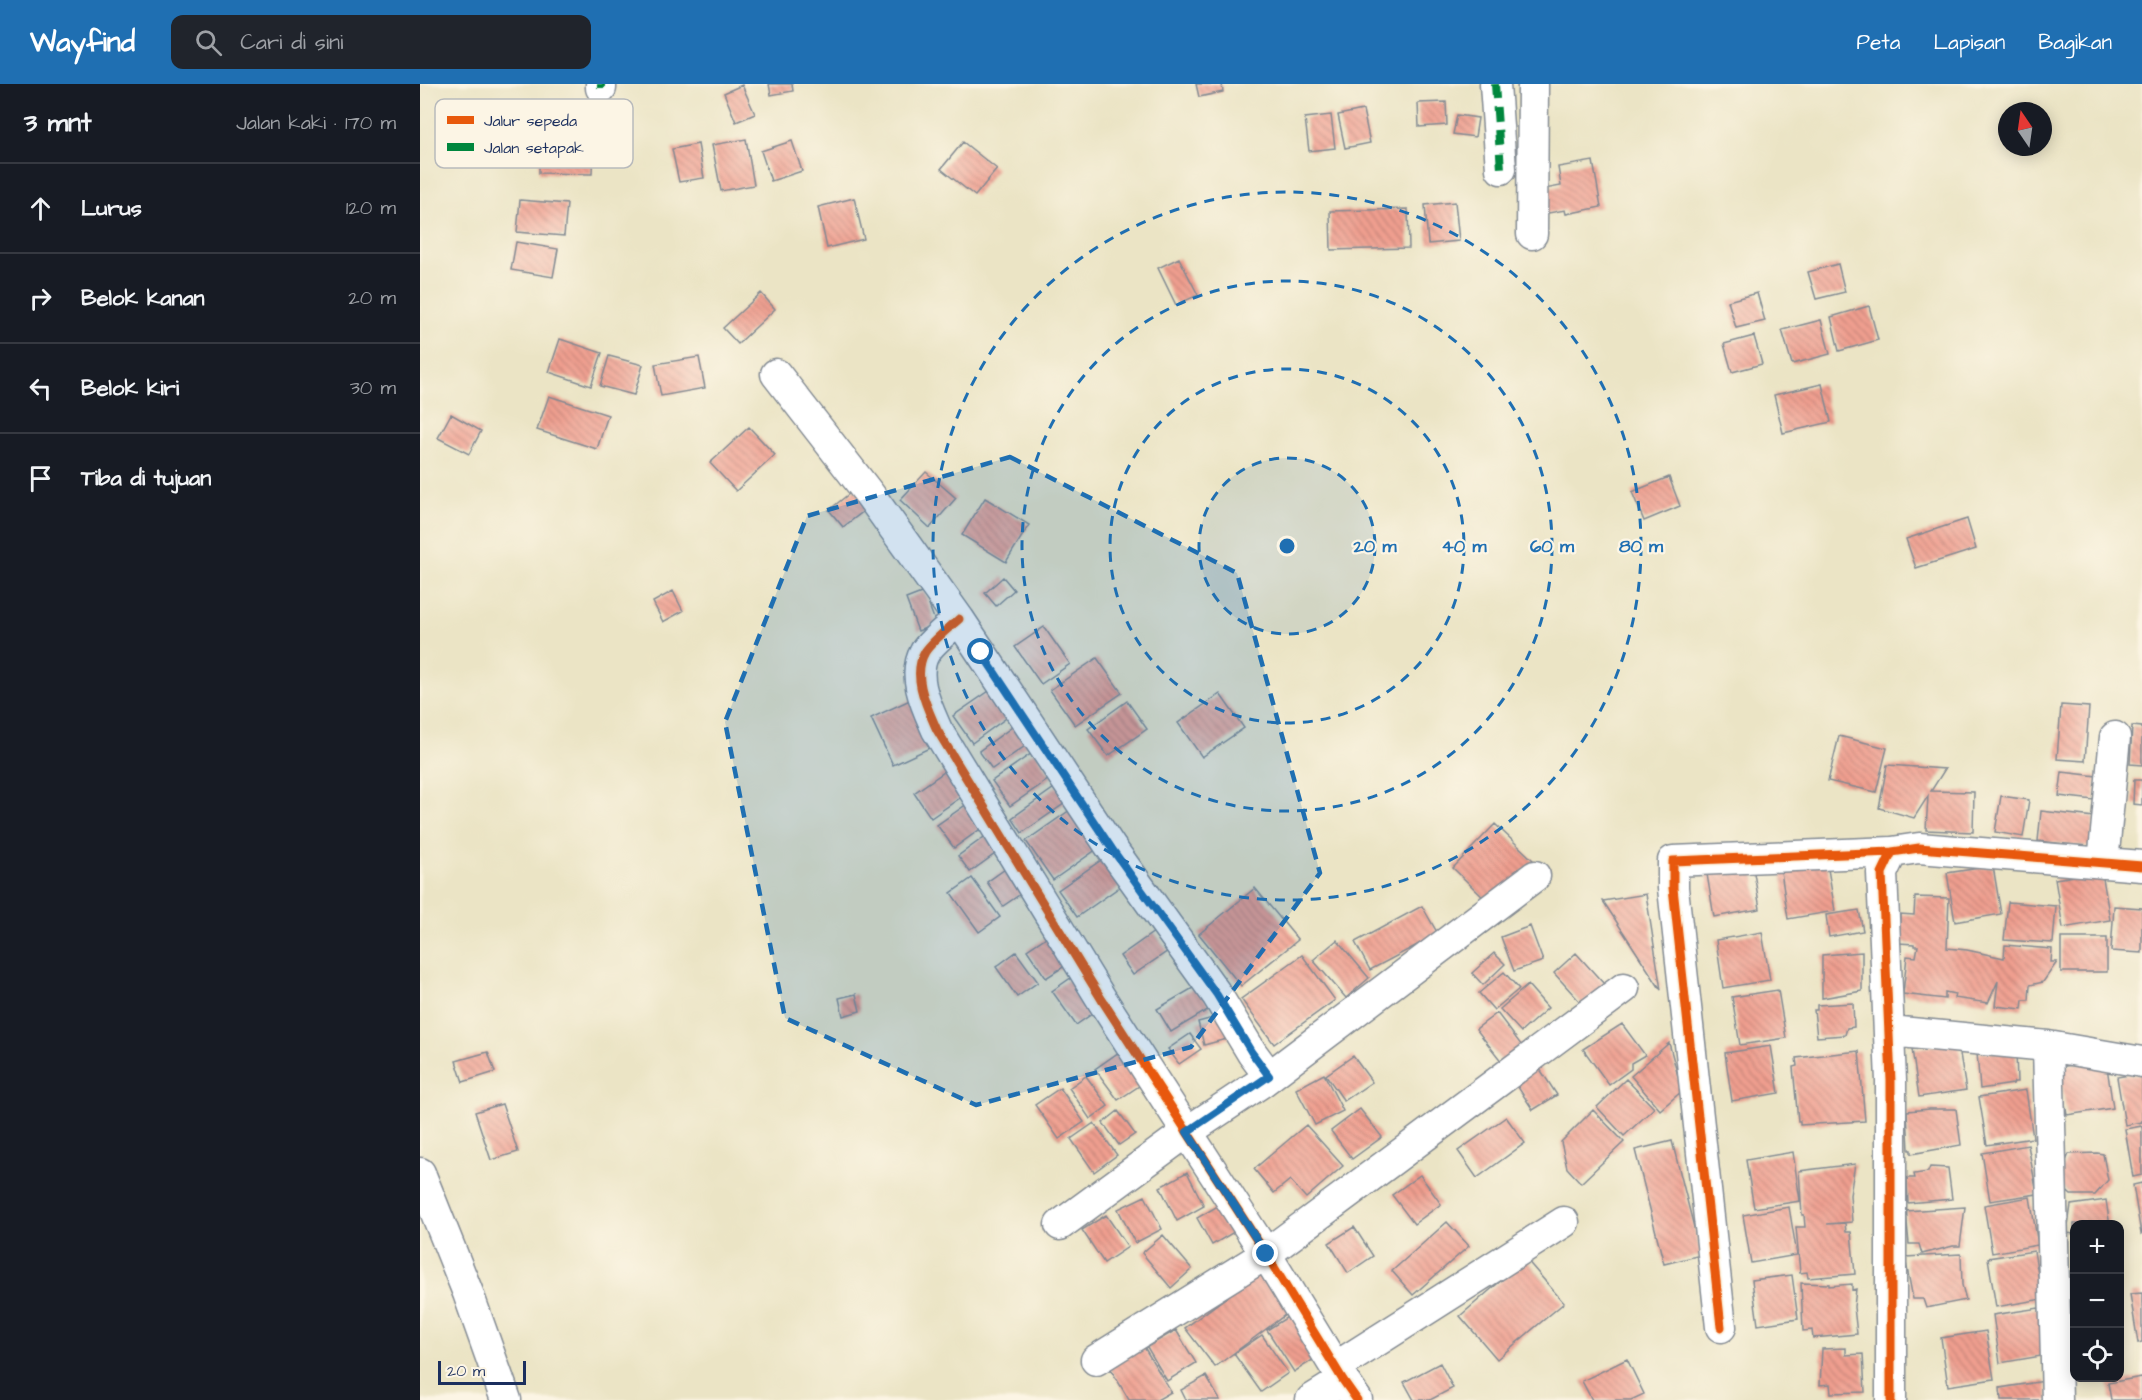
<!DOCTYPE html>
<html lang="id">
<head>
<meta charset="utf-8">
<style>
	:root { --surface:#171b24; --page:#20242c; --text:#f1f3f6; --muted:#9ea1a6; --line:#363941; --accent:#1f6fb2 }
	body { margin:0; font-family:"Architects Daughter",sans-serif; background:var(--page); color:var(--text) }
	.controls { position:absolute; right:18px; bottom:18px; display:grid; overflow:hidden; border-radius:12px; box-shadow:0 3px 15px #0003 }
	.controls button { width:54px; height:54px; display:grid; place-items:center; padding:0; border:0; border-bottom:2px solid var(--line); background:var(--surface); color:var(--text); font:30px sans-serif }
	.compass { position:absolute; left:1578px; top:18px; width:54px; height:54px; border-radius:50%; background:var(--surface); box-shadow:0 3px 15px #0003; rotate:347deg }
	.scale { position:absolute; left:18px; bottom:15px; width:88px; box-sizing:border-box; padding-left:6px; border:3px solid #1b2f5e; border-top:0; font-size:16px; line-height:21px; white-space:nowrap; color:#1b2f5e; -webkit-text-stroke:4px #fcf5e5; paint-order:stroke }
	.stop { position:absolute; width:18px; height:18px; margin:-14px; border:4px solid #1f6fb2; border-radius:50%; background:#fff }
	.stop.end { background:#1f6fb2; border-color:#fff; box-shadow:0 2px 6px #0008 }
	.list { margin:0; padding:0; list-style:none }
	h2 { display:flex; justify-content:space-between; align-items:center; height:78px; margin:0; padding:0 24px; font-size:26px }
	h2 small { font-size:20px; font-weight:400; color:var(--muted) }
	.list li { display:grid; grid-template-columns:39px 1fr auto; gap:18px; align-items:center; box-sizing:border-box; height:90px; padding:0 24px; border-top:2px solid var(--line) }
	.list b { display:block; font-size:22px; white-space:nowrap }
	.list em { font-size:20px; font-style:normal; color:var(--muted) }
	.icon { flex:none; width:33px; height:33px; fill:none; stroke:currentColor; stroke-width:2; stroke-linecap:round; stroke-linejoin:round }
	.map { position:relative; flex:none; width:1722px; height:1316px; overflow:hidden }
	header { display:flex; align-items:center; gap:36px; box-sizing:border-box; height:84px; padding:0 30px; background:var(--accent); color:#fff }
	header strong { font-size:28px }
	nav { display:flex; gap:33px; margin-inline-start:auto; font-size:21px }
	.search { width:420px; height:54px; background:var(--page); display:flex; align-items:center; gap:15px; box-sizing:border-box; padding:0 21px; border-radius:12px; color:var(--muted); font-size:22px }
	main { display:flex }
	aside { flex:1; background:var(--surface) }
	.map>svg:first-child { display:block }
	.building { fill:url(#building-back-hatch) }
	.lines { fill:none; stroke-linecap:round; stroke-linejoin:round }
	.minor-casing { stroke:#838a92; stroke-width:33 }
	.minor { stroke:#fff; stroke-width:30 }
	.quiet { stroke:#00873e; stroke-width:8; stroke-dasharray:15 8; stroke-linecap:butt }
	.cycleway-casing { stroke:#fcf5e5; stroke-width:13 }
	.cycleway { stroke:#e8590c; stroke-width:9 }
	.route { stroke:#1f6fb2; stroke-width:8 }
	.marked { fill:#1f6fb2; fill-opacity:0.2; stroke:#1f6fb2; stroke-width:4.5; stroke-dasharray:12 8; stroke-linejoin:round }
	.ring { fill:none; stroke:#1f6fb2; stroke-width:3; stroke-dasharray:10 8 }
	.key { fill:#fcf5e5; stroke:#b8babc; stroke-width:1.5 }
	.key-label { font-size:16px; fill:#1b2f5e }
	.centre { fill:#1f6fb2; stroke:#fcf5e5; stroke-width:3 }
	.ring-label { font-size:18px; text-anchor:middle; font-weight:bold; fill:#1f6fb2; stroke:#fcf5e5; stroke-width:4.5; stroke-linejoin:round; paint-order:stroke }
</style>
</head>
<body>
<header>
<strong>Wayfind</strong>
<div class="search"><svg class="icon" aria-label="search" viewBox="0 0 24 24"><circle cx="10" cy="10" r="6"/><path d="M15 15l6 6"/></svg>Cari di sini</div>
<nav><a>Peta</a><a>Lapisan</a><a>Bagikan</a></nav>
</header>
<main>
<aside>
<h2>3 mnt<small>Jalan kaki · 170 m</small></h2>
<ul class="list">
<li><svg class="icon" aria-label="ahead" viewBox="0 0 24 24"><path d="M12 20V5M6 11l6-6 6 6"/></svg><div><b>Lurus</b></div><em>120 m</em></li>
<li><svg class="icon" aria-label="right" viewBox="0 0 24 24"><path d="M7 20v-9h11M14 6l5 5-5 5"/></svg><div><b>Belok kanan</b></div><em>20 m</em></li>
<li><svg class="icon" aria-label="left" viewBox="0 0 24 24"><path d="M17 20v-9H6M10 6l-5 5 5 5"/></svg><div><b>Belok kiri</b></div><em>30 m</em></li>
<li><svg class="icon" aria-label="arrive" viewBox="0 0 24 24"><path d="M6 21V4h12l-3 4 3 4H6"/></svg><div><b>Tiba di tujuan</b></div></li>
</ul>
</aside>
<div class="map">
<svg width="1722" height="1316" viewBox="0 0 1722 1316">
	<defs>
		<pattern id="building-back-hatch" width="6" height="6" patternUnits="userSpaceOnUse" patternTransform="scale(1.5)"><rect width="6" height="6" fill="#f09f8f"/><path d="M-1 5l2 2M0 0l6 6M5-1l2 2" fill="none" stroke="#c28278"/></pattern>
	</defs>
	<rect width="100%" height="100%" fill="#fcf5e5"/>
	<filter id="ink" filterUnits="userSpaceOnUse"><feTurbulence type="fractalNoise" baseFrequency=".0167" numOctaves="2"/><feDisplacementMap in="SourceGraphic" scale="12" xChannelSelector="R" yChannelSelector="G"/><feConvolveMatrix kernelMatrix="1 2 1 2 8 2 1 2 1" color-interpolation-filters="sRGB"/></filter>
	<filter id="wash" filterUnits="userSpaceOnUse"><feTurbulence type="fractalNoise" baseFrequency=".008" numOctaves="4" result="noise"/><feDisplacementMap in="SourceGraphic" scale="24" xChannelSelector="R" yChannelSelector="G"/><feGaussianBlur stdDeviation="1.35" result="paint"/><feColorMatrix in="noise" values="0 0 0 0 0 0 0 0 0 0 0 0 0 0 0 0 0 1.4 0 .05"/><feComposite in="paint" operator="in"/></filter>
	<g filter="url(#wash)">
		<rect width="100%" height="100%" fill="#ebe4c5"/>
		<g id="blocks">
			<path class="building" d="M349,0H372L373,7L351,11Z
				M776,0H802L803,8L779,13Z
				M322,1L335,30L316,38L304,9Z
				M1026,18L1027,41L999,43L998,19Z
				M943,26L950,59L925,64L918,31Z
				M911,31L915,64L889,67L885,34Z
				M1037,31L1058,34L1055,53L1033,50Z
				M119,55L173,56L172,90L119,89Z
				M326,55L334,101L301,107L292,61Z
				M372,57L382,87L351,97L341,67Z
				M543,58L577,85L555,112L521,85Z
				M278,60L284,94L259,98L252,65Z
				M1173,77L1181,123L1146,130L1145,126L1123,130L1119,106L1141,102L1138,83Z
				M434,114L444,155L407,164L398,123Z
				M100,116L147,120L144,152L97,148Z
				M1035,118L1039,157L1008,160L1005,121Z
				M988,125L989,164L911,166L910,127Z
				M96,158L138,165L133,193L91,186Z
				M759,174L778,211L756,221L738,184Z
				M1418,180L1425,208L1396,215L1388,188Z
				M341,209L355,225L318,260L303,244Z
				M1337,209L1345,237L1316,244L1308,217Z
				M1449,222L1458,256L1419,267L1411,233Z
				M1401,236L1410,270L1372,280L1362,246Z
				M1334,252L1342,280L1312,288L1304,260Z
				M140,255L182,269L171,302L129,288Z
				M189,272L223,281L214,311L180,302Z
				M279,273L285,304L241,312L235,280Z
				M1402,300L1411,338L1363,349L1354,311Z
				M129,312L188,331L177,365L117,346Z
				M31,330L61,347L49,370L18,354Z
				M329,343L355,371L316,407L290,379Z
				M506,388L536,414L510,444L480,416Z
				M1249,393L1260,422L1224,437L1212,408Z
				M435,405L449,423L423,443L409,426Z
				M565,414L609,441L586,478L542,451Z
				M1547,435L1556,465L1496,484L1486,455Z
				M583,493L594,506L576,522L565,509Z
				M253,507L263,527L243,538L233,518Z
				M504,508L516,540L498,547L486,515Z
				M624,543L650,580L621,600L595,563Z
				M677,574L702,609L655,641L630,606Z
				M575,603L593,629L552,659L533,632Z
				M800,610L824,644L782,673L758,639Z
				M492,615L514,662L473,681L451,634Z
				M707,617L727,645L688,672L668,645Z
				M1641,621L1669,623L1665,677L1637,675Z
				M595,641L608,660L572,685L559,667Z
				M1712,642L1722,643V681L1710,680Z
				M1419,652L1467,664L1456,708L1408,697Z
				M615,667L632,693L590,722L572,697Z
				M1467,681L1525,685L1511,707L1554,708L1553,748L1506,746L1508,712L1494,734L1459,724Z
				M527,686L544,711L511,734L494,709Z
				M1642,688L1677,692L1674,716L1639,712Z
				M1714,696H1722V721L1713,720Z
				M637,702L648,717L602,749L592,734Z
				M1581,712L1609,716L1603,753L1575,748Z
				M547,720L563,743L534,764L517,741Z
				M650,726L677,765L633,796L606,757Z
				M1621,727L1674,733L1671,763L1618,757Z
				M1075,740L1114,777L1071,821L1033,784Z
				M567,751L579,767L550,788L538,772Z
				M690,770L708,797L657,833L638,806Z
				M1332,777L1340,825L1294,833L1286,784Z
				M1407,779L1415,827L1368,835L1361,787Z
				M1573,782L1581,830L1535,838L1527,789Z
				M588,783L605,807L583,822L567,798Z
				M1682,788L1690,836L1643,844L1635,795Z
				M552,794L580,833L559,848L531,809Z
				M835,804L878,856L821,902L779,850Z
				M1226,810L1241,906L1183,817Z
				M1495,813L1529,814L1527,864L1547,866L1584,874L1585,861L1632,865L1631,878H1637L1623,898L1610,901L1609,916H1603L1602,925L1575,922L1578,897L1568,919L1534,914L1535,910L1525,908V915L1483,910L1487,872L1496,873L1498,862H1494V860L1479,859L1480,830L1494,831Z
				M1588,818L1636,822L1633,859L1584,856Z
				M1002,822L1018,850L950,886L935,858Z
				M1694,822L1722,824V869L1691,867Z
				M1439,826L1443,847L1409,853L1406,831Z
				M1110,842L1123,877L1094,887L1081,853Z
				M734,848L748,867L713,891L700,872Z
				M1342,848L1350,896L1303,904L1296,856Z
				M631,850L651,878L626,894L607,866Z
				M1641,854H1687V888H1641Z
				M917,856L949,894L926,914L893,876Z
				M596,868L618,898L597,913L576,883Z
				M1442,868V907L1402,914V871Z
				M1074,869L1085,880L1063,901L1052,889Z
				M1156,869L1184,900L1162,920L1134,889Z
				M882,871L915,916L854,960L821,915Z
				M1084,888L1099,905L1074,926L1059,909Z
				M655,891L679,925L656,941L632,907Z
				M778,901L791,924L751,948L737,925Z
				M1108,901L1128,924L1101,948L1080,925Z
				M1358,906L1366,954L1320,961L1312,913Z
				M436,910L440,927L423,932L419,914Z
				M1433,919L1434,943L1427,944L1425,951L1397,953L1394,926H1397V921Z
				M1077,929L1102,962L1082,978L1056,945Z
				M804,931L810,954L784,961L778,938Z
				M1202,940L1225,971L1211,979V985L1189,1001L1163,965Z
				M770,950L781,965L759,980L748,965Z
				M1538,958L1546,1006L1499,1013L1492,965Z
				M1249,959L1262,1007L1240,1026L1211,992Z
				M1351,962L1359,1009L1312,1017L1305,969Z
				M702,966L725,998L698,1016L675,985Z
				M1439,967L1445,1037L1380,1041V1037H1378L1373,983L1377,982L1376,974Z
				M1596,967L1597,998H1594L1593,1000L1560,1005L1557,969Z
				M68,968L75,988L43,998L36,977Z
				M933,972L952,998L924,1017L906,991Z
				M1686,976L1693,1024L1647,1031L1639,983Z
				M1116,979L1137,1011L1113,1026L1092,994Z
				M1722,989V1038L1705,1041L1697,993Z
				M904,990L923,1027L895,1041L876,1005Z
				M666,992L688,1022L670,1035L649,1004Z
				M1206,995L1234,1024L1204,1052L1177,1023Z
				M640,1004L664,1038L639,1055L615,1021Z
				M1606,1006L1613,1054L1567,1061L1559,1013Z
				M82,1020L98,1068L71,1076L55,1028Z
				M940,1025L962,1053L932,1075L911,1047Z
				M1510,1025H1536L1541,1061L1491,1070V1066H1489L1487,1027Z
				M1173,1026L1204,1058L1161,1099L1147,1084L1141,1058Z
				M698,1027L715,1050L699,1061L683,1039Z
				M1086,1033L1105,1059L1057,1094L1038,1067Z
				M674,1039L697,1071L674,1088L651,1055Z
				M886,1041L923,1082L886,1114L870,1096L854,1109L834,1085Z
				M1722,1042V1091L1713,1093L1705,1045Z
				M1252,1057L1281,1171L1244,1180L1215,1066Z
				M1608,1061L1617,1110L1570,1117L1562,1069Z
				M1373,1068L1380,1117L1334,1124L1326,1076Z
				M1677,1069L1683,1070L1688,1096L1675,1111H1651L1637,1098L1649,1070Z
				M1435,1080L1430,1111L1432,1138L1407,1140L1425,1139L1426,1148H1431L1435,1190L1388,1194L1387,1188L1380,1189L1376,1143H1385L1384,1131H1382L1379,1087Z
				M1510,1083L1528,1084L1532,1115L1488,1119L1487,1094H1495L1494,1090L1508,1088Z
				M767,1088L784,1122L757,1137L740,1103Z
				M1000,1091L1021,1120L994,1140L972,1111Z
				M1722,1099V1149L1721,1150L1713,1101Z
				M725,1112L742,1145L715,1159L698,1125Z
				M1610,1113L1618,1161L1572,1169L1564,1121Z
				M1686,1116L1689,1136L1687,1140H1654V1150L1647,1149L1651,1121Z
				M803,1119L819,1145L792,1161L777,1134Z
				M1369,1123L1377,1171L1331,1179L1323,1131Z
				M1545,1123L1540,1162H1533L1502,1170L1499,1160H1489L1486,1127Z
				M686,1131L708,1163L684,1179L662,1146Z
				M1027,1138L1049,1162L993,1211L972,1187Z
				M934,1143L953,1172L928,1189L909,1159Z
				M743,1151L772,1185L751,1204L722,1169Z
				M1614,1167L1622,1215L1576,1223L1568,1174Z
				M1541,1170L1542,1201L1546,1216L1506,1224L1503,1215H1493L1485,1173Z
				M1106,1175L1144,1219L1077,1275L1040,1232Z
				M847,1183L877,1222L795,1283L765,1244Z
				M1372,1191L1378,1235L1338,1241L1332,1196Z
				M1381,1199L1409,1200V1202L1432,1200V1206L1436,1205L1434,1223L1437,1250L1393,1254L1392,1246L1383,1247Z
				M1722,1209V1258L1718,1259L1710,1210Z
				M1619,1224L1627,1271L1580,1279L1573,1231Z
				M872,1230L899,1272L874,1288L847,1246Z
				M756,1246L776,1279L747,1297L727,1263Z
				M1566,1247L1574,1295L1528,1302L1521,1254Z
				M842,1251L868,1289L841,1308L814,1270Z
				M724,1263L751,1308L737,1316H709L690,1284Z
				M1426,1264V1271L1443,1270L1445,1308L1411,1309L1410,1300L1400,1301L1402,1265Z
				M1207,1275L1224,1310L1211,1316H1172L1162,1297Z
				M1020,1279L1033,1304L1010,1316H994L984,1298Z
				M786,1292L800,1316H766L761,1306Z
				M1722,1293V1316H1691L1688,1299Z
				M1625,1297L1629,1316H1581L1580,1304Z"/>
		</g>
	</g>
	<g filter="url(#ink)">
		<use href="#blocks" fill-opacity="0" stroke="#838a92" stroke-width="1.5"/>
		<g class="lines">
			<g class="minor-casing">
				<path id="minor" d="M181,0V4
					M1075,0L1081,85
					M1112,150L1113,0
					M356,290L450,411L539,535L692,765L797,911L832,969L849,992
					M539,535C528,545 513,556 505,568C491,592 507,623 517,646L682,916L846,1170L923,1296L937,1316
					M1683,779L1695,653
					M1470,947L1628,962L1722,978
					M1628,962L1637,1316
					M0,1089L48,1209L86,1316
					M640,1141L767,1048L842,998L1115,792
					M1301,1243L1253,804V777L1472,768
					M676,1276L846,1170L1204,904
					M916,1283L1144,1138
					M891,1316L923,1296
					M1471,1316V997L1462,789L1472,768L1499,764L1722,782"/>
			</g>
			<use href="#minor" class="minor"/>
			<path class="quiet" d="M181,0V4
				M1075,0L1081,85"/>
			<g class="cycleway-casing">
				<path id="cycleway" d="M539,535C528,545 513,556 505,568C491,592 507,623 517,646L682,916L846,1170L923,1296L937,1316
					M1301,1243L1253,804V777L1472,768
					M1471,1316V997L1462,789L1472,768L1499,764L1722,782"/>
			</g>
			<use href="#cycleway" class="cycleway"/>
		</g>
	</g>
	<g class="lines" filter="url(#ink)">
		<path class="route" d="M561,568L692,765L797,911L832,969L849,992L767,1048L846,1170"/>
	</g>
	<path class="marked" d="M590,373L817,489L900,789L771,963L556,1021L365,934L305,638L387,432Z"/>
	<circle cx="867" cy="462" r="88" fill="#1f6fb2" fill-opacity=".12"/>
	<g class="ring">
		<circle cx="867" cy="462" r="88"/>
		<circle cx="867" cy="462" r="177"/>
		<circle cx="867" cy="462" r="265"/>
		<circle cx="867" cy="462" r="354"/>
	</g>
	<rect x="15" y="15" width="198" height="69" rx="9" class="key"/>
	<rect x="27" y="32" width="27" height="8" fill="#e8590c"/>
	<rect x="27" y="59" width="27" height="8" fill="#00873e"/>
	<g class="key-label">
		<text x="64" y="42">Jalur sepeda</text>
		<text x="64" y="69">Jalan setapak</text>
	</g>
	<circle cx="867" cy="462" r="9" class="centre"/>
	<g class="ring-label">
		<text x="955" y="468">20 m</text>
		<text x="1044" y="468">40 m</text>
		<text x="1132" y="468">60 m</text>
		<text x="1221" y="468">80 m</text>
	</g>
</svg>
<div class="controls">
<button>+</button>
<button>−</button>
<button><svg class="icon" aria-label="locate" viewBox="0 0 24 24"><circle cx="12" cy="12" r="6"/><path d="M12 2v4M12 18v4M2 12h4M18 12h4"/></svg></button>
</div>
<svg class="compass" viewBox="-18 -18 36 36"><path d="M0-13l5 13h-10z" fill="#e53935"/><path d="M0 13l5-13h-10z" fill="#9ea1a6"/></svg>
<div class="scale">20 m</div>
<div class="stop" style="left:561px;top:568px"></div>
<div class="stop end" style="left:846px;top:1170px"></div>
</div>
</main>
</body>
</html>
